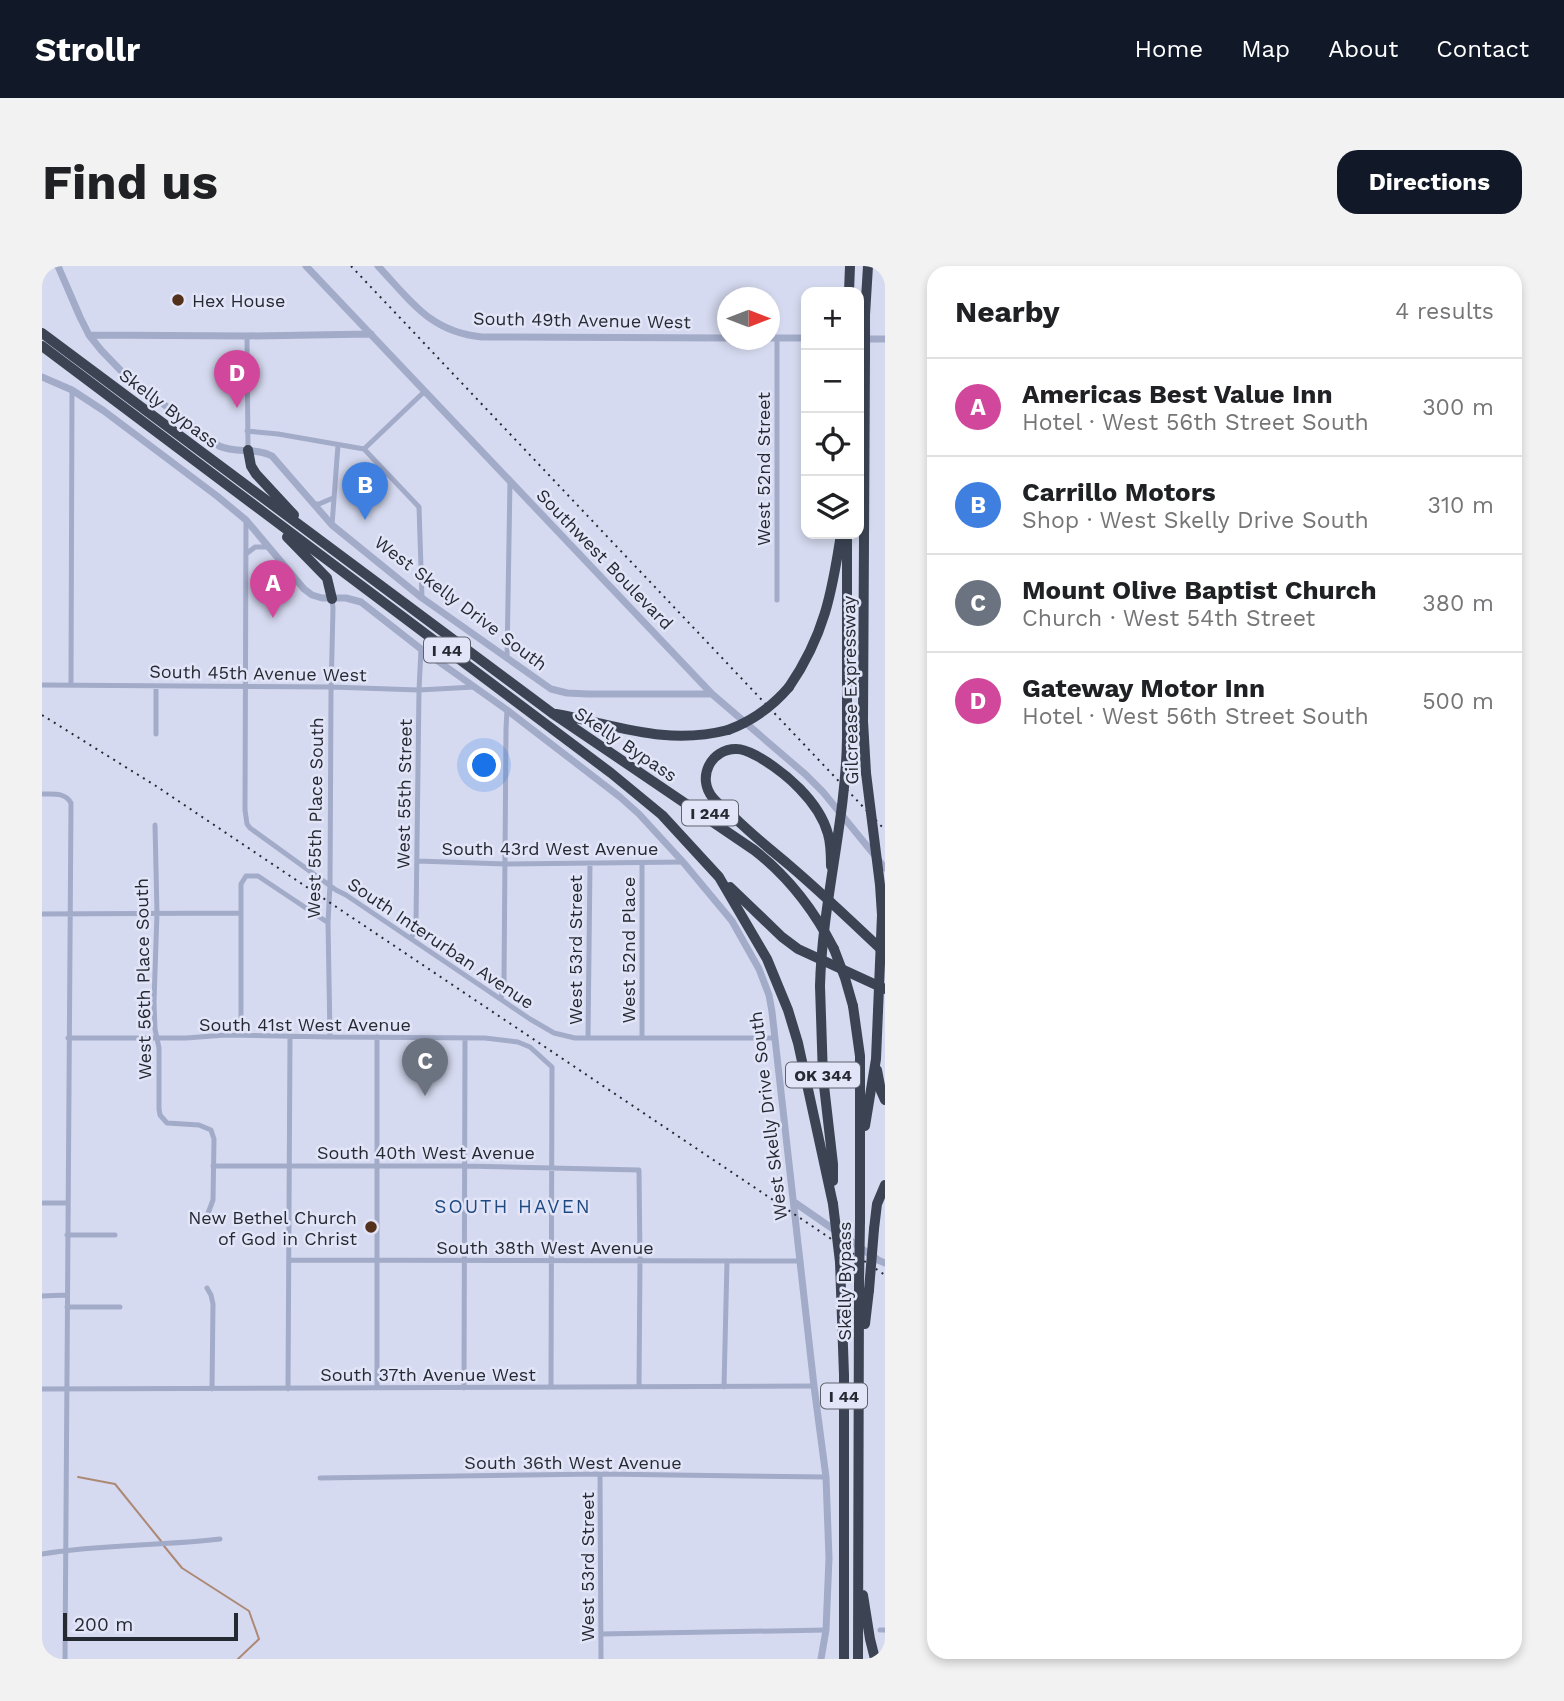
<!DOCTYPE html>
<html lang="en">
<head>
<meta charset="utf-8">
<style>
	:root { --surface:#fff; --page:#f2f2f2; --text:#202124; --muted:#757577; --line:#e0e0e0; --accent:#111827 }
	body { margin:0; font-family:"Work Sans",sans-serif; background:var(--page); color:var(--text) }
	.controls { position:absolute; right:21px; top:21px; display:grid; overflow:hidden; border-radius:14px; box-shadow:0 4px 10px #0003 }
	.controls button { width:63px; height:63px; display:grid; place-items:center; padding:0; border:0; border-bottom:2px solid var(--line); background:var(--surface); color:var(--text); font:35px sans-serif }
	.compass { position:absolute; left:675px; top:21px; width:63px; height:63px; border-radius:50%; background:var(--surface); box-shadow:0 4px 10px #0003; rotate:90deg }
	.scale { position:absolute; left:21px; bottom:18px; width:175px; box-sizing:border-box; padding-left:7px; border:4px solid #252a32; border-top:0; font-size:19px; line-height:24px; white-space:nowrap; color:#252a32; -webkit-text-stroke:5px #e2e5f8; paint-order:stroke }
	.you { position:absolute; left:443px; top:500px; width:24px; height:24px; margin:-18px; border:5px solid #fff; border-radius:50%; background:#1a73e8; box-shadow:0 0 0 10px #1a73e833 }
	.badge { display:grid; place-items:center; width:46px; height:46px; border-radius:50%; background:var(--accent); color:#fff; font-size:23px; font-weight:700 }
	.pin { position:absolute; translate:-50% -58px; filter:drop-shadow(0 2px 4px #0008) }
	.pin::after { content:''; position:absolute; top:37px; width:24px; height:21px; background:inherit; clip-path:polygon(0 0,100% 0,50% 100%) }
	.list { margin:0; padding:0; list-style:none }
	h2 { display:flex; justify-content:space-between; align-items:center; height:91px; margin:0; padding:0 28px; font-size:30px }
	h2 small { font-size:23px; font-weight:400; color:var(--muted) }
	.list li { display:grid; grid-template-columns:46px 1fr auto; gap:21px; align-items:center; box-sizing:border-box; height:98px; padding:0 28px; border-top:2px solid var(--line) }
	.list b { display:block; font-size:26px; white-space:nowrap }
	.list p { margin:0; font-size:23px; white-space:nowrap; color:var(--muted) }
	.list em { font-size:23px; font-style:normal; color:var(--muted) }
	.icon { flex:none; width:38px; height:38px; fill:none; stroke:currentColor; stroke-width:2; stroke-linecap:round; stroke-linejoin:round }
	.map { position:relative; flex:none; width:843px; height:1393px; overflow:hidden; border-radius:21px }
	header { display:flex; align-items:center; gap:42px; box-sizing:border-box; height:98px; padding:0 35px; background:var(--accent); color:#fff }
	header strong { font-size:33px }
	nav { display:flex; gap:38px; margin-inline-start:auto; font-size:24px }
	.intro { display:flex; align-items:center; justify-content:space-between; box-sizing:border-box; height:168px; padding:0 42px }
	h1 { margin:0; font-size:49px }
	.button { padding:18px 32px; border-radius:21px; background:var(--accent); color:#fff; font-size:24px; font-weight:700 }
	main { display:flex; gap:42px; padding:0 42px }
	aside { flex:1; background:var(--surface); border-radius:21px; box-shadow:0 4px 10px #0003 }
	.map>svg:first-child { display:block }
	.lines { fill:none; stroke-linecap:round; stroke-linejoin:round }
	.stream { stroke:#ad8975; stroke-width:2 }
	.minor { stroke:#a2abc8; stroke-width:5 }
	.tertiary { stroke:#a2abc8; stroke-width:7 }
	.motorway { stroke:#3c4454; stroke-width:10 }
	.rail { stroke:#252a32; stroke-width:2; stroke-dasharray:2 5; stroke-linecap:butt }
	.motorway-bridge { stroke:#3c4454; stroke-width:10 }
	.poi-dot { fill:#53311b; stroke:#e2e5f8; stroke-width:2.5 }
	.labels { text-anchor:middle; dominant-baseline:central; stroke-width:5; stroke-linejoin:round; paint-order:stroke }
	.shield { fill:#e2e5f8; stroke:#5e626d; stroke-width:2 }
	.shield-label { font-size:16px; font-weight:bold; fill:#252a32 }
	.poi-label { font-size:18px; fill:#252a32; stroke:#e2e5f8; text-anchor:start }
	.street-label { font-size:18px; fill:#252a32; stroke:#e2e5f8 }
	.neighbourhood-label { font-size:19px; letter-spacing:2px; fill:#1e4981; stroke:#e2e5f8 }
</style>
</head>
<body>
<header>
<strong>Strollr</strong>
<nav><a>Home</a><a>Map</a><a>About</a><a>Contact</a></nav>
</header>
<div class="intro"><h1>Find us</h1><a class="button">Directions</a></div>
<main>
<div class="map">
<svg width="843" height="1393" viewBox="0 0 843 1393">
	<rect width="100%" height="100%" fill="#d6daf0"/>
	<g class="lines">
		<path class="stream" d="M36,1211L73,1218L119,1275
			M122,1280L140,1302L207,1345L217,1373L196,1393"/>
		<path class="minor" d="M205,70L206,184
			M205,165L236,168L322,183L377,241L380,332
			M322,183L383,125
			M271,238H277L291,232
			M204,256L203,544L205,558L208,562L294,624L304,629L488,753L512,767L533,772H733
			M290,259L296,179
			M204,288L213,281H226
			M735,334V72
			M465,393L468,215
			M29,418L30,124
			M0,419L289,421L377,424L432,421
			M114,420V468
			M0,528C11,528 23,526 29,537L23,1393
			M113,559L115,647L112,736L113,763L117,782V843L118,849L125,857L157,859L169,864L172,873L171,934L165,950
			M376,595L463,598L641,596
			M0,648L199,647
			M369,672L373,665L374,656L377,424L379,383
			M459,733L462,716L464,463L465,444
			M199,769V618L204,610H216L285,656
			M288,771L286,656L288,619L289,426L291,342L290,333
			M335,771V1122
			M600,771V597
			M26,772H144L184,769L288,771L443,772L476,776L488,781L510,801L509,1121
			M546,772L548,597
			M171,900H422L597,904L598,995L597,1121
			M0,937H25
			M25,969H73
			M248,994L759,995
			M165,1022L169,1029L171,1038L170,1123
			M0,1030L25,1029
			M25,1041H78
			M682,1121L685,995
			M422,1122L423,772
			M0,1123L772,1120
			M246,1123L248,771
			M558,1208L559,1393
			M278,1212L558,1208L784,1211
			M0,1288C59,1278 119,1280 178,1273
			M838,1364H843
			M559,1368L784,1364"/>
		<path class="tertiary" d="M16,0L38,51L47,69L59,84L84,110L177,180C194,188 213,181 230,190L290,259L380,332L509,423L525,427L546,428H670
			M264,0L670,428L763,508L781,526L843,602
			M336,0C369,35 388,66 440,71L685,72
			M47,69L205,70L329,68
			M727,72H764
			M817,73H843
			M0,111L30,124L62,145L175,230L204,254L262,323L270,329L280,332H304L319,336L379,383L465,444L578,531L597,548L641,596L690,655L717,703L727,729L730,746L772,1120L784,1211L787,1292L784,1364L779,1393
			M752,936L836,994L843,997"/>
		<path class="motorway" d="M807,26L808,0
			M823,49L826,0
			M0,67L510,447L712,584C747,611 772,644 792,683
			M0,80L569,507L620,549L677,611L725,693L746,744L756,777L791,938
			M823,91L821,455L824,507
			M206,184L209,200L214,208L252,249
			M805,268V472
			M245,271L285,312L290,333
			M747,421C782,370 790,327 799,268
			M514,448C575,459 623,480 686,464
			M789,600C789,589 789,578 786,568C777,535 743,506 715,490C709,487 702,483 695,483C669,482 654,512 671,532C677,539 684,544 691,550C709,568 728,583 747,599C780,627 811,657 842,686
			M688,621L740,671L756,683L843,723
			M778,720L781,811L791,898V915
			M811,740L818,790V955
			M835,804L839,825L843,834
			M823,860L834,793L836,745
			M832,963L835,938L843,919
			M798,996L802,1109V1393
			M823,1058L827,1024
			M821,1329L828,1373L833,1393
			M816,1393L817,1019"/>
		<path class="rail" d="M309,0L843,564
			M0,449L114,520L843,1009"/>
		<path class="motorway-bridge" d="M823,91V49
			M686,464C710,455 730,441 747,421
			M824,507L838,619L840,649L836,745
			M792,683L803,712L811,740
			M778,720C780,637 804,555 805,472
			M791,938L798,996
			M817,1019L818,955
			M827,1024L832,963"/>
	</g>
	<g class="poi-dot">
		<circle cx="136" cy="34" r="7"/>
		<circle cx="329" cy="961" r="7"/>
	</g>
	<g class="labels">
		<g class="shield">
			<rect x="382" y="371.5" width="46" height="25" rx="5"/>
			<rect x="640" y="534.5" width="56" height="25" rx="5"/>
			<rect x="744" y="796.5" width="74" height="25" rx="5"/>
			<rect x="779" y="1117.5" width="46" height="25" rx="5"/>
		</g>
		<g class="shield-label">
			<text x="405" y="384">I 44</text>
			<text x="668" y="547">I 244</text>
			<text x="781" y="809">OK 344</text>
			<text x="802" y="1130">I 44</text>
		</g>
		<g class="poi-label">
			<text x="150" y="34">Hex House</text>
			<text x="315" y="951" text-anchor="end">New Bethel Church<tspan x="315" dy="21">of God in Christ</tspan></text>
		</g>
		<g class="street-label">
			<text transform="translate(540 54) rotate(1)">South 49th Avenue West</text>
			<text transform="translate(127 142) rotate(37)">Skelly Bypass</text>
			<text transform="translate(721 203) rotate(-90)">West 52nd Street</text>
			<text transform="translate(563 293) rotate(46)">Southwest Boulevard</text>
			<text transform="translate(419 337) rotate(37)">West Skelly Drive South</text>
			<text transform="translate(216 407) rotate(1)">South 45th Avenue West</text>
			<text transform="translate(808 424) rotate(-91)">Gilcrease Expressway</text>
			<text transform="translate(584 478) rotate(34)">Skelly Bypass</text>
			<text transform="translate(362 528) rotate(-89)">West 55th Street</text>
			<text transform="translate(273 552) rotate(-89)">West 55th Place South</text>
			<text x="508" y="582">South 43rd West Avenue</text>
			<text transform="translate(399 677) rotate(34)">South Interurban Avenue</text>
			<text transform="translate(533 684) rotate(-90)">West 53rd Street</text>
			<text transform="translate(586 684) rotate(-90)">West 52nd Place</text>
			<text transform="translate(101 713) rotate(-91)">West 56th Place South</text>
			<text x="263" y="758">South 41st West Avenue</text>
			<text transform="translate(726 850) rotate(-97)">West Skelly Drive South</text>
			<text x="384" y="886">South 40th West Avenue</text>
			<text x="503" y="981">South 38th West Avenue</text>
			<text transform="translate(802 1015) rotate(-90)">Skelly Bypass</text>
			<text x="386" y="1108">South 37th Avenue West</text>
			<text x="531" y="1196">South 36th West Avenue</text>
			<text transform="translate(545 1301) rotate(-90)">West 53rd Street</text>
		</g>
		<g class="neighbourhood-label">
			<text x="471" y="940">SOUTH HAVEN</text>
		</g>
	</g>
</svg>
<div class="controls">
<button>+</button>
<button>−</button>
<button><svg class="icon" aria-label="locate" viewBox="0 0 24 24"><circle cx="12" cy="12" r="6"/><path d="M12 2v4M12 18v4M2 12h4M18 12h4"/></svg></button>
<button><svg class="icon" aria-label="layers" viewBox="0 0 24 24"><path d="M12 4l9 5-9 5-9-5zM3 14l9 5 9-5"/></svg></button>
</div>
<svg class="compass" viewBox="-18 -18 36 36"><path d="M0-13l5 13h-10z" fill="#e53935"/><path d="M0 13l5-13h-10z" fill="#757577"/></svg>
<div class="scale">200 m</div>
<div class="you"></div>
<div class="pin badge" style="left:231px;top:352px;background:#d1479c">A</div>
<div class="pin badge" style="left:323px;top:254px;background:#3f7fe0">B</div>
<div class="pin badge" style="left:383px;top:830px;background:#6b7280">C</div>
<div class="pin badge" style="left:195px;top:142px;background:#d1479c">D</div>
</div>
<aside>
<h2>Nearby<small>4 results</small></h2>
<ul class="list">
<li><span class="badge" style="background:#d1479c">A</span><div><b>Americas Best Value Inn</b><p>Hotel · West 56th Street South</p></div><em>300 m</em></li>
<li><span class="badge" style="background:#3f7fe0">B</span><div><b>Carrillo Motors</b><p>Shop · West Skelly Drive South</p></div><em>310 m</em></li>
<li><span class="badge" style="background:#6b7280">C</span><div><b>Mount Olive Baptist Church</b><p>Church · West 54th Street</p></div><em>380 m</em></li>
<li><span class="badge" style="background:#d1479c">D</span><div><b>Gateway Motor Inn</b><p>Hotel · West 56th Street South</p></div><em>500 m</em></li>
</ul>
</aside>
</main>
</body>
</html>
